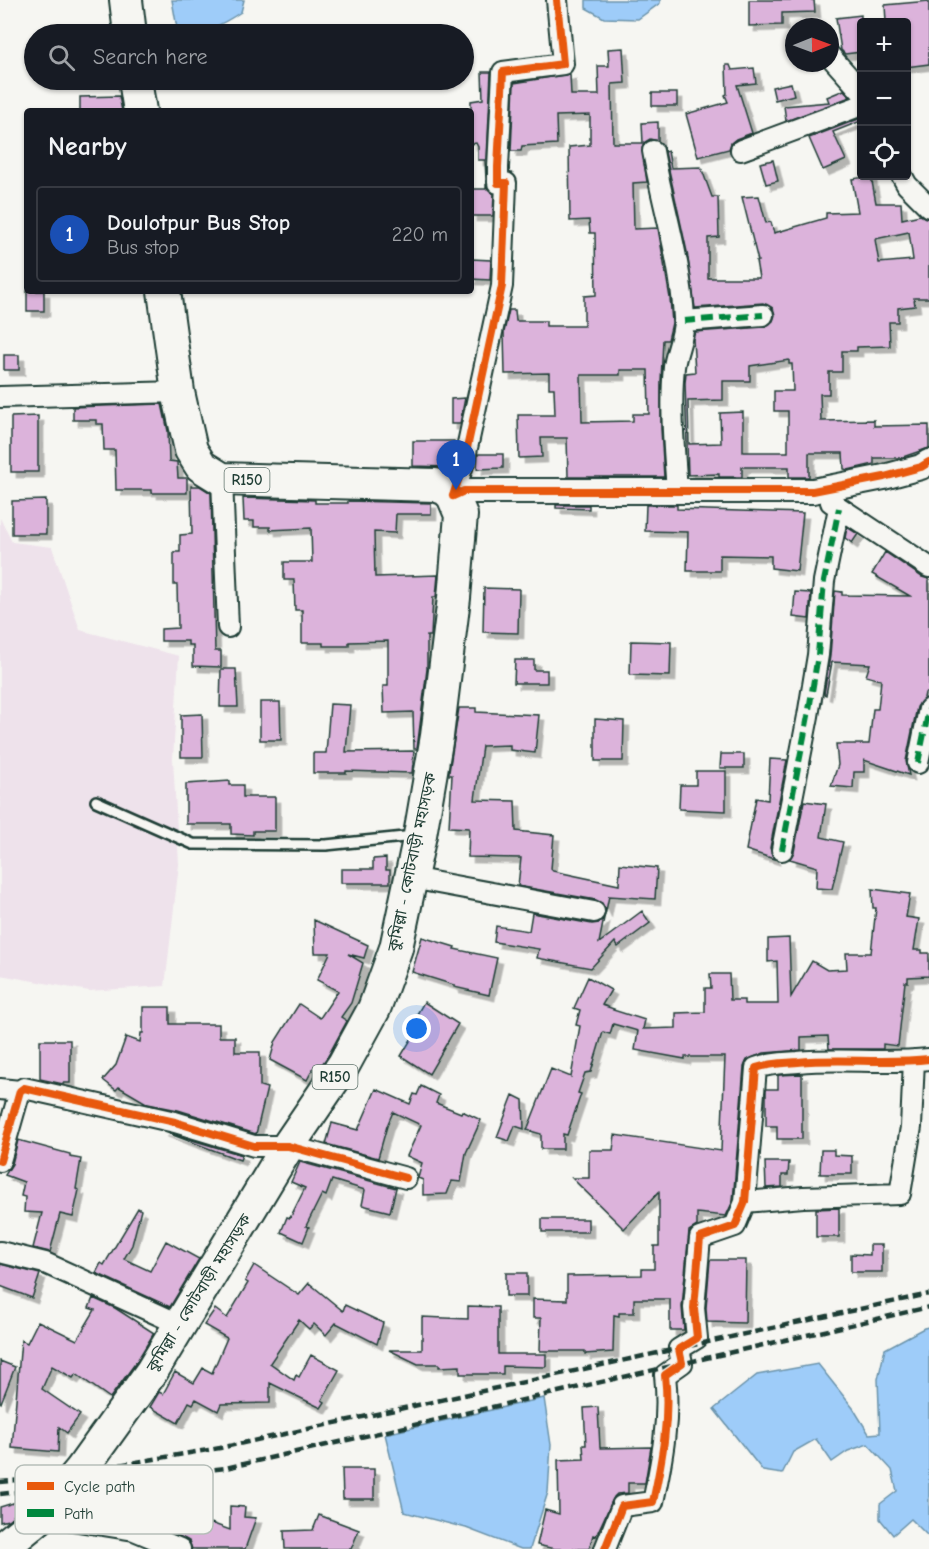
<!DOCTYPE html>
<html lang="en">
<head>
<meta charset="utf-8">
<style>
	:root { --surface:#171b24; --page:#242831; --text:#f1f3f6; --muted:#9ea1a6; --line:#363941; --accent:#b45309 }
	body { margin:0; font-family:"Comic Neue","Noto Sans Bengali",sans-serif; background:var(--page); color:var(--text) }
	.controls { position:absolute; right:18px; top:18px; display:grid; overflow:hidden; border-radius:6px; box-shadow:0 2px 4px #0004 }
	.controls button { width:54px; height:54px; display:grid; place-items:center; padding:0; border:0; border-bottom:2px solid var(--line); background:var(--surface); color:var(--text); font:30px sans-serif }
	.compass { position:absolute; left:785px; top:18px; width:54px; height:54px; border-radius:50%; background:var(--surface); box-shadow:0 2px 4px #0004; rotate:89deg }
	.you { position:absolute; left:417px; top:1029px; width:21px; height:21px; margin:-15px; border:4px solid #fff; border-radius:50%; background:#1a73e8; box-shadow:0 0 0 9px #1a73e833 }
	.badge { display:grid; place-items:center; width:39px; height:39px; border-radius:50%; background:var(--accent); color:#fff; font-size:20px; font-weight:700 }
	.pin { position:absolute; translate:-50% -50px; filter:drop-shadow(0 2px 3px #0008) }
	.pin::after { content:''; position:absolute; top:32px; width:21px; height:18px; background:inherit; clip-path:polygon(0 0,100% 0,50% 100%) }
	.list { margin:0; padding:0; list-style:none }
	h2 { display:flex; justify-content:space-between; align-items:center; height:78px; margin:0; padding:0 24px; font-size:26px }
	h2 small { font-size:20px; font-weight:400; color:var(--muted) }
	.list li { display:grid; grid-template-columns:39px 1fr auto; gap:18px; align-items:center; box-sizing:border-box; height:96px; margin:0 12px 12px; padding:0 12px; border:2px solid var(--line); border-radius:6px }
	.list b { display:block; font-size:22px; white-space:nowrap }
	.list p { margin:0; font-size:20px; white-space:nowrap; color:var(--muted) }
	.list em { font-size:20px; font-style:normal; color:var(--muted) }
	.icon { flex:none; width:33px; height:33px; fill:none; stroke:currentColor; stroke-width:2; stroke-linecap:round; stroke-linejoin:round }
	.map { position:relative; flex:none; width:929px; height:1549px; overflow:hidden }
	.search { position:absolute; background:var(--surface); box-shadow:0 2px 4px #0004; left:24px; top:24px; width:450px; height:66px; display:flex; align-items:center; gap:15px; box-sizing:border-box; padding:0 21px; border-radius:33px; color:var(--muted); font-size:22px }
	.panel { position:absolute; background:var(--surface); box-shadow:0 2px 4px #0004; left:24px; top:108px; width:450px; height:186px; border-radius:6px }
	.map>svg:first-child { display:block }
	.built { fill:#eee2eb }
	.water { fill:#9eccf9; stroke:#6b93aa; stroke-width:1.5 }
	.building { fill:#dcb3db; stroke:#1f3d34; stroke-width:1.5; fill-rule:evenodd; filter:url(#shadow) }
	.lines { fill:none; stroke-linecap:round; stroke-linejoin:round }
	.service-casing { stroke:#1f3d34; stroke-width:14 }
	.minor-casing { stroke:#1f3d34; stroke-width:24 }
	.tertiary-casing { stroke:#1f3d34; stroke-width:28 }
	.primary-casing { stroke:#1f3d34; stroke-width:36 }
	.service { stroke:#f6f6f2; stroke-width:9 }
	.minor { stroke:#f6f6f2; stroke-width:20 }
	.tertiary { stroke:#f6f6f2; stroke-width:24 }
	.primary { stroke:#f6f6f2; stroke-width:32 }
	.rail { stroke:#1f3d34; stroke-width:4.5; stroke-dasharray:9 4.5; stroke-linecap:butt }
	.quiet { stroke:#00873e; stroke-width:6; stroke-dasharray:12 6; stroke-linecap:butt }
	.cycleway-casing { stroke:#f6f6f2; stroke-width:11 }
	.cycleway { stroke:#e8590c; stroke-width:8 }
	.labels { text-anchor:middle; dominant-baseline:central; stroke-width:5; stroke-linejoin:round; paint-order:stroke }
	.shield { fill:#f6f6f2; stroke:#60746d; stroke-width:1.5 }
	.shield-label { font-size:15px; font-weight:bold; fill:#1f3d34 }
	.street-label { font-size:16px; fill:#1f3d34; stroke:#f6f6f2 }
	.key { fill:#f6f6f2; stroke:#b6beb9; stroke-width:1.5 }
	.key-label { font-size:16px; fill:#1f3d34 }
</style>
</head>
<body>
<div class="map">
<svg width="929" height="1549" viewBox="0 0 929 1549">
	<defs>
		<filter id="shadow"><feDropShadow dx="5.5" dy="5.5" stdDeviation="0" flood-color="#0004"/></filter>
	</defs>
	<rect width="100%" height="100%" fill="#f6f6f2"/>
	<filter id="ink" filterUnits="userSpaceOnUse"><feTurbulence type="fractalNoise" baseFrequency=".0167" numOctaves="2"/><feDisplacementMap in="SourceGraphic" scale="12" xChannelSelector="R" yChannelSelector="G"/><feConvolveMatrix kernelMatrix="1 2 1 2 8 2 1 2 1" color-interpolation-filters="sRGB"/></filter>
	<g filter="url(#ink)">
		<path class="built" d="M0,518L12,542L52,547L80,630L179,656L173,759L179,864L165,986L89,991L0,975Z"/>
		<path class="water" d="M172,0H244L241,12C220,26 203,34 178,34Z
			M586,0H660V3L638,19L604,18L586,8Z
			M929,1327V1537L911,1519L893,1535L880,1519V1504L897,1491L892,1470L868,1444L848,1451L832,1462L816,1439L793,1452L782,1474L763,1471L714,1409L757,1375L818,1364L853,1408L869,1434L880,1433L878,1379L885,1349L924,1328Z
			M544,1398L551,1445L548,1492L530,1549H521L466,1528L404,1512L385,1434Z"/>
		<path class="building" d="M749,0H814L815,12L782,13V25L749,26Z
			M929,1V64L906,67V49L909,48L907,22H886L885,5Z
			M861,15V52L845,54L841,50L836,18Z
			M623,48L625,83L612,84L613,143H643L642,123L658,122V141L650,139L645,142L642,148L647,182L633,183L634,229L658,228L670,298L672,323L668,340H663L661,381V429L664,477H568L567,438H541L542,457L519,458L518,415H555L554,388H549V373L505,374L504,332L509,310H515L516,321H546V326H584V296L596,295L595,233H590L589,220L570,221L569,147L590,145V115L556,116L557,144L522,146L521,151H511L514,83L570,74L571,95H599L598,66H609L608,49ZM620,370H648L649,414H633V421L582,422L581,375H620Z
			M726,65H730L732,70L754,68L756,83L737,85L752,133L736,139L731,143L729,149L698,157L686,114L728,102L725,95L727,94Z
			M482,72H491L486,180L485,160H478V147L476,143L471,144V101L483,99Z
			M791,83L794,95L775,100L772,87Z
			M844,90L850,97L786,121L784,106L829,102L827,97Z
			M652,93H677V106H652Z
			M119,96L122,111H80V97Z
			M861,118V121L833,132L846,160L823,170L809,138Z
			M668,151L671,168L701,167L712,197H718L719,237L708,238V278H759L756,261H758L742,197L759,196L766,223L771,222L774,233L826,218V213L858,212L852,179L871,176L876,203H901L902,219L920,215L929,219V298H914L915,306L898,308V322H889L890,346L857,347V351H842V372H829V394H820L821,421L874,420V426L929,425V448L900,458H874V464L848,470L844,469L843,453H809V477H789V467H742V477H719V474L688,475L685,383L686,373L695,372L693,339L695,332L764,327L773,321L775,315L773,308L763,303L695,308L687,252L665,152ZM909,232L913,260L879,263L875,239ZM789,360V364H792L793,391H774V411H788V452H743V412L720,413L721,443L689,444L688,401L723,400V381H750V366Z
			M773,160L778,181L766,184L760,163Z
			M486,184L488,189L494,194L493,216H471V189H486Z
			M471,259L491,260L490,280L471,279Z
			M27,291H44V311H27Z
			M4,355H19V370H4Z
			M465,398L460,424H451V399Z
			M162,404L168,431L169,461L177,462L178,478H187V493H152V490H116L115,450H104L103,424H96V420H73V407Z
			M38,416V472H11V417Z
			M413,441H454V452L450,467L413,466Z
			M478,454H503V468L477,469Z
			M191,486H200L211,493L215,651H221V667L193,666V645H188V641H161V629L178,628L177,585H174V552H180V535L192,534Z
			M243,498L315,500V503H348V501L431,503V514H396L395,533L374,532L375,577L438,575L436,597H433L431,636H427V669L417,749H414L413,712L384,713L383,686H388V641L349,642V646H323V643H302V610H295L294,580H284V562H312L311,528L270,530V527H254V521H244Z
			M46,500V534H12V501Z
			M556,505H589V509L556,508Z
			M646,505H677V509L803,513L797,571L771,568V556L720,555V571H687L688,532L645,531Z
			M847,527L858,534L852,543L845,538Z
			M885,552L922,577L929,579V693H925L924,698L917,707L906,761L909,775L864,760V772H854L853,788L831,786L838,765L836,744H869L873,709H878L881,680L866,676L870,664L832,662L826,695L824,694L830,656L835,591L842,592V595L910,596L872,574Z
			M484,588L519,589L518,633L483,632Z
			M795,592L811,593L809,619L793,617Z
			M631,641L671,642L670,676L630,675Z
			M515,660H534V670H547V683H514Z
			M221,669H236L238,707H220Z
			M260,702H280L281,740H260Z
			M330,704L350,705L346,752L414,751L412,773L346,771V773H313V753H326Z
			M459,708H476V712L539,715L535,753L510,750V745L482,746L475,800L515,801L516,831L554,835L551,869L553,871L619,885L620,864L657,868L655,899L609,896L606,911L602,903L596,900L518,886L521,858L468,857L469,828L449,827L452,775H449V772Z
			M202,714L203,757H181V715Z
			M595,719L624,721L623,761H595Z
			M721,754H744V768H720Z
			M770,759L787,760L770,848L774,859L746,850L756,798L768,800Z
			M696,771H726V811L679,809L680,785H696Z
			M230,781V785H243V797H275V831H253V835L231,834V824H186V784Z
			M804,801L826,804L821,837L843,842L832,889L816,888L817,867L790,859L794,852Z
			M386,858V870H390V883H341V869H373V859Z
			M872,889L910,894L906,917L919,919L914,950H922V953H929V976L908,977V982H905L898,1046L883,1044V1049H829L828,1036L801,1037V1050L764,1053L747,1060L744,1067L733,1201L726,1216L697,1213V1226L689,1231L682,1307L684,1330H670V1299H634V1313H619V1316L614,1315L613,1352L585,1354V1351H540L541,1318H533V1299L567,1300V1276L642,1275V1269H654V1246H659V1192L624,1229L572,1178H589V1150H613L615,1135L721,1151L725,1057H685V1059L635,1050L638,1031L613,1024L610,1034L603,1032L591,1072L585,1073L578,1093L581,1094L567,1135L563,1134V1149H541V1134L527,1130L551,1069L571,1077L580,1026L576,1025L580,1010L574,1008L588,977L611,990L602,1005L614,1009L613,1010L645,1020L643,1029L676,1028V1013L705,1012V988H711L710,974H729L730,1000H744V1004H778L777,961L768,962V939L789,938L791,997L812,961L827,970L847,969L846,953H871L876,908H873Z
			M642,911L650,923L618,947L615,942L591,968L537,958L539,949L494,942L496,926L529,931L532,913L592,924L599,923L604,918L599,943Z
			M314,920L368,945L364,958L348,954L363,963L351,1003L341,1017L347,1021L328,1056L320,1067L315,1065L307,1080L270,1060L275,1042L299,1004L320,1018L338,991L317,980L330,953H315Z
			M422,937L455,947L454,949L497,958L489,995L454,987V985L412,972Z
			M424,1002L458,1024L429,1074L401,1056L424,1018L417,1014Z
			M143,1007H170V1024H219V1037H235V1052H260V1086L267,1088L256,1134L178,1110L148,1104L119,1087L116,1090L103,1080L116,1065L126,1037L140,1042L141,1033H143Z
			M40,1040H70V1083H63V1084L40,1079Z
			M802,1074V1139H777V1126H766V1089H778V1075Z
			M421,1086L439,1095L436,1103L461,1113L462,1111L481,1120L466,1153L461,1182L452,1181L447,1194L423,1195V1180L418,1178L422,1163L407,1156L421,1125L393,1112L387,1126L378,1158L326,1144L332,1123L358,1130L376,1089L410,1104L414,1094L417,1095Z
			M513,1095L523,1100L524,1129L515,1126L509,1141L497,1137Z
			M162,1131L242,1155L240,1160Z
			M18,1140L70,1154V1157L81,1159L76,1189L79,1190L73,1217L60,1214L50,1252L33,1248L42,1213L24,1212L25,1197L21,1196L24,1182L5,1175L12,1164Z
			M821,1150H834V1155L852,1156V1174H820Z
			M300,1162L396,1188L390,1212L362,1205L365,1190L332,1180L326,1196L322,1194L306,1226L309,1227L303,1242L281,1232L287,1217L290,1218L305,1188L291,1182Z
			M765,1162H789L788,1175H782V1187L766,1188Z
			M138,1208L141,1210L132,1245L124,1259L150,1271L166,1241L199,1259L170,1307L96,1273L101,1263L104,1265Z
			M839,1208V1237H816V1209Z
			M542,1219H588V1232H542Z
			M870,1245H882V1272H851V1254L870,1255Z
			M710,1260H746L745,1323L707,1322L706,1308Z
			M0,1264L40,1274L32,1298L0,1286Z
			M254,1265L299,1295L309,1283L343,1311L345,1305L383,1323L377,1344L336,1323L326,1335L314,1324L309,1329L299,1320L270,1363L294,1380L296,1375L299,1377L311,1355L339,1370L322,1400L325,1402L321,1408L270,1383V1403L221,1404L218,1411L196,1399L193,1404L189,1402L178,1423L150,1407L159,1392L163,1394L175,1372L194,1383L203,1368L212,1373L227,1338L204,1325L215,1309L227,1318L248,1283L245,1281Z
			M506,1273H527V1296H506Z
			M93,1298L115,1308L154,1333L137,1361L110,1398L76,1374L73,1378L52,1366L42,1389L80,1415L67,1433L59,1427L58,1452L12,1448L21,1340L27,1343L38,1321L77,1340L95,1310L89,1308Z
			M468,1306L498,1307V1354H546V1367L503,1366V1374H460V1366L439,1367V1364H418L389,1350H422V1317L468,1319Z
			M0,1361L15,1367L1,1403L0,1402Z
			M598,1407L600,1448L651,1447L645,1483H628V1493L617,1494L614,1497L596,1536L593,1535L589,1549H555L537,1545L545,1510L559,1514L558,1460L584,1459L583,1445H586L584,1408Z
			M342,1469H374V1499H343Z
			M23,1500L25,1506L8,1520L0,1522V1507Z
			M230,1506L245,1507L244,1517L256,1518L245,1549H192L189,1541L177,1535L184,1518L209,1529L211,1523L230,1530Z
			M319,1515L359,1530L351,1549H285L284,1531L313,1530Z"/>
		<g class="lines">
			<g class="service-casing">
				<path id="service" d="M96,801L193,844L326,845L414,836"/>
			</g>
			<g class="minor-casing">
				<path id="minor" d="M830,56L862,92
					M741,150L862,105
					M653,151C663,207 681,261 684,318C685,334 676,351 674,367C670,407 674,450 677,490
					M902,176L907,185L929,207
					M684,321L763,315
					M0,397L178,392
					M222,479L228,627
					M453,496L464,462L502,286L506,183H498V167L503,72L563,64L557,0
					M831,502L929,567
					M918,763L929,709
					M782,850L808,716L818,655L824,581L839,508
					M411,878L594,912
					M0,1089L20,1091
					M0,1161L20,1091L24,1088L175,1122L254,1146H288L406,1178
					M745,1202L803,1197L900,1194L911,1127L914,1060
					M0,1252L45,1263L181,1325
					M46,1512L72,1520L134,1530L180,1549
					M605,1549L622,1506L653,1502C662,1460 670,1418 665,1375L682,1363L679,1349L697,1338L694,1308L700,1238L735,1226L745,1202L756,1068C770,1063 783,1063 798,1062C841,1058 886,1064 929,1059"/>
			</g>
			<g class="tertiary-casing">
				<path id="tertiary" d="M453,496L464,491H813L884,477L921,467L929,462"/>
			</g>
			<g class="primary-casing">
				<path id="primary" d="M126,0L130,34
					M135,80L140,111
					M1,1549L46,1512L81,1470L152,1371L288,1146L344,1064L374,1009L396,948L420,835L437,736L454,598L461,515L453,496L446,489L435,485L222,479L201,466L191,450L178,392L164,291"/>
			</g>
			<use href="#service" class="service"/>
			<use href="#minor" class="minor"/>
			<use href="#tertiary" class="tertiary"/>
			<use href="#primary" class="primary"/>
			<path class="rail" d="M0,1482L35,1479L220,1448L929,1294
				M0,1494L226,1468L929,1307"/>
			<path class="quiet" d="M684,321L763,315
				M918,763L929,709
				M782,850L808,716L818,655L824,581L839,508"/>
			<g class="cycleway-casing">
				<path id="cycleway" d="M453,496L464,462L502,286L506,183H498V167L503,72L563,64L557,0
					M453,496L464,491H813L884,477L921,467L929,462
					M0,1161L20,1091L24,1088L175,1122L254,1146H288L406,1178
					M605,1549L622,1506L653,1502C662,1460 670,1418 665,1375L682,1363L679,1349L697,1338L694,1308L700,1238L735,1226L745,1202L756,1068C770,1063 783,1063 798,1062C841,1058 886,1064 929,1059"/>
			</g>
			<use href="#cycleway" class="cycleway"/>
		</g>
	</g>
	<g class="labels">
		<g class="shield">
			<rect x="224.5" y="468" width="45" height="24" rx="4.5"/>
			<rect x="312.5" y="1065" width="45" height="24" rx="4.5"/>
		</g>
		<g class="shield-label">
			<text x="247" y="480">R150</text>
			<text x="335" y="1077">R150</text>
		</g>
		<g class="street-label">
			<text transform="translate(412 862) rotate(-78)">কুমিল্লা - কোটবাড়ী মহাসড়ক</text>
			<text transform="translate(199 1293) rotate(-58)">কুমিল্লা - কোটবাড়ী মহাসড়ক</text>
		</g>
	</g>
	<rect x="15" y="1465" width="198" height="69" rx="9" class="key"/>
	<rect x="27" y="1482" width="27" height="8" fill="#e8590c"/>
	<rect x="27" y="1509" width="27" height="8" fill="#00873e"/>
	<g class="key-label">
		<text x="64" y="1492">Cycle path</text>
		<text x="64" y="1519">Path</text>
	</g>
</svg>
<div class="controls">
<button>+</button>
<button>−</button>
<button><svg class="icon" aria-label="locate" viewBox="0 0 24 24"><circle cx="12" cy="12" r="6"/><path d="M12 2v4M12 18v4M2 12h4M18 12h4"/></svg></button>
</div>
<svg class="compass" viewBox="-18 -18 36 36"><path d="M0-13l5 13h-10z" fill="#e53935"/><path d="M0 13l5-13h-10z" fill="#9ea1a6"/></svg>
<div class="you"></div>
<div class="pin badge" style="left:456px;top:490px;background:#1a4fb4">1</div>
<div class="search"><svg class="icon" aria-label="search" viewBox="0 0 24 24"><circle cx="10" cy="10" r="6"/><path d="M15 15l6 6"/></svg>Search here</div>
<section class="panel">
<h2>Nearby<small></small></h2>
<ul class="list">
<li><span class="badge" style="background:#1a4fb4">1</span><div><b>Doulotpur Bus Stop</b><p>Bus stop</p></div><em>220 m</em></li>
</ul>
</section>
</div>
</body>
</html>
